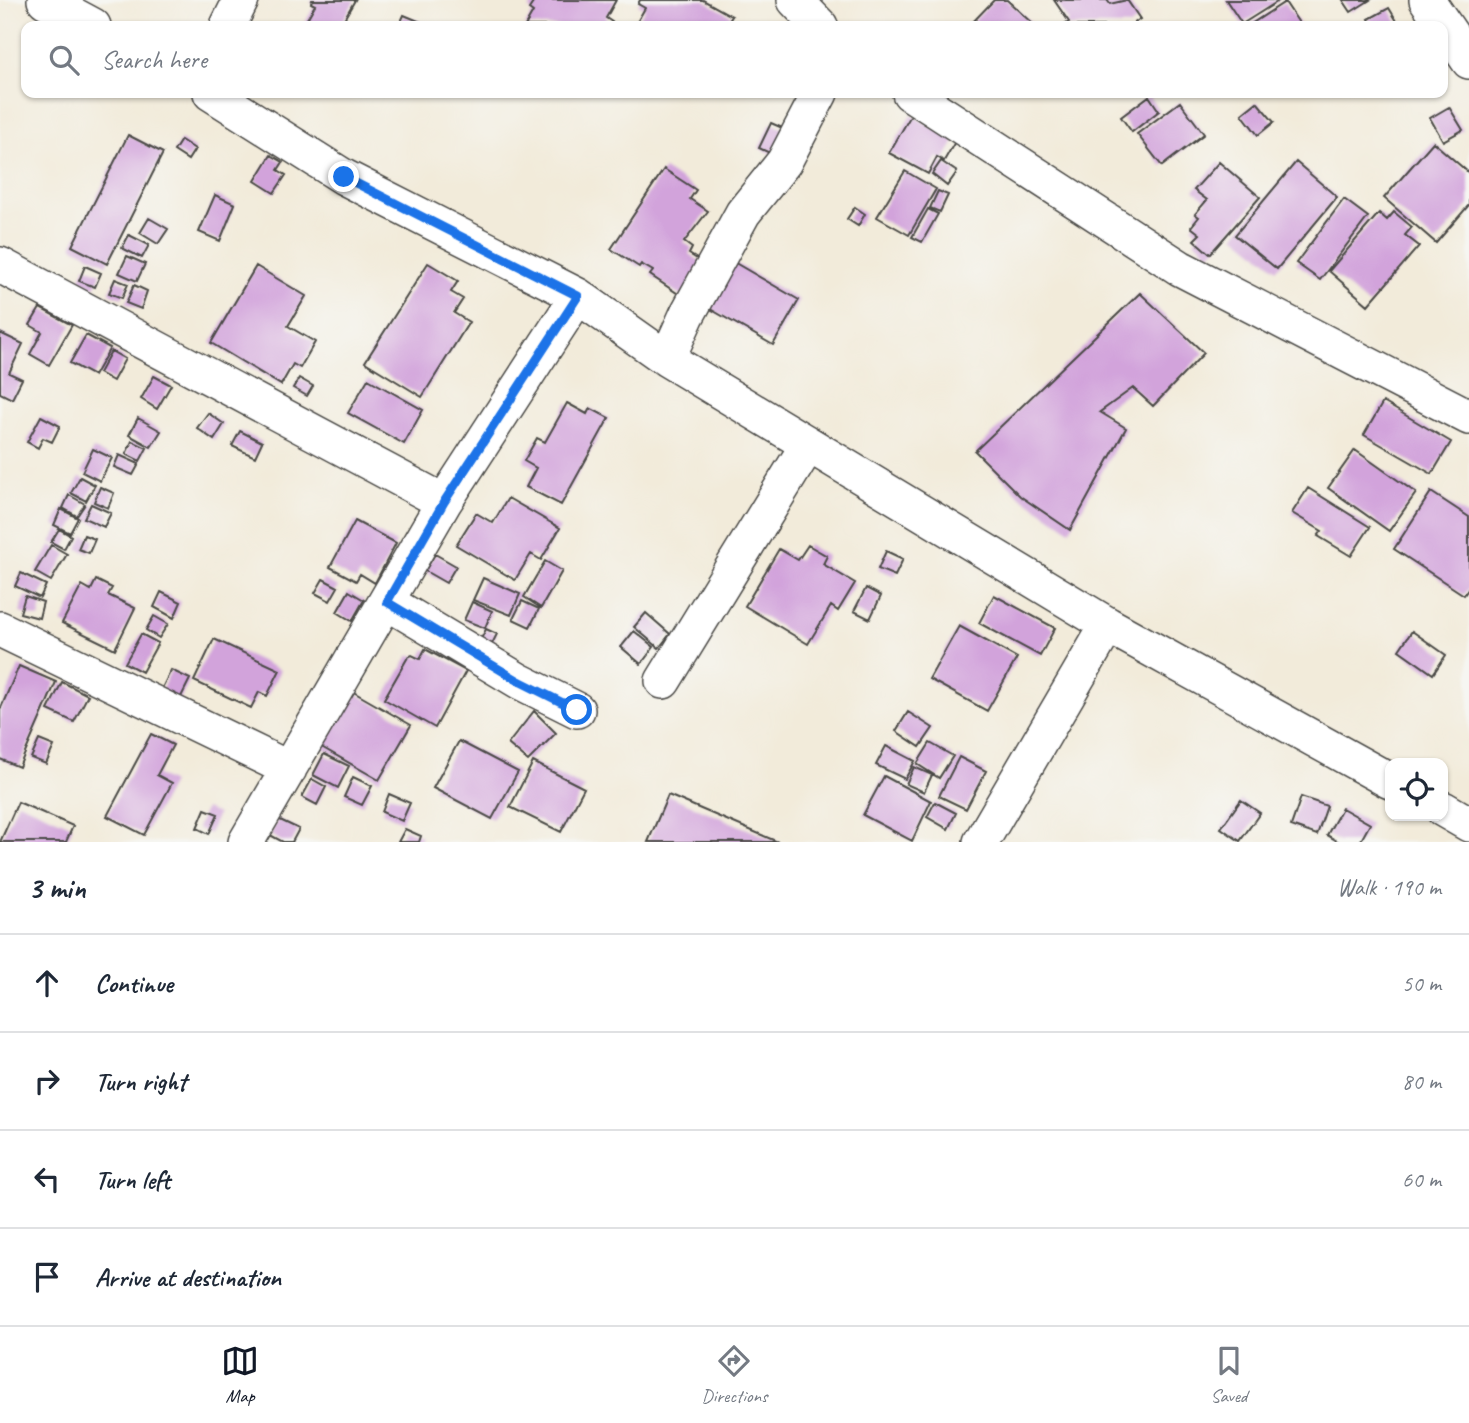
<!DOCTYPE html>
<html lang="en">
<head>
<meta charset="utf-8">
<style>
	:root { --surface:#fff; --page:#f2f2f3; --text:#1f2937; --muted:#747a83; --line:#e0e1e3; --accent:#111827 }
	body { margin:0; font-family:Caveat,sans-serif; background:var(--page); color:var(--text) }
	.controls { position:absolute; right:21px; bottom:21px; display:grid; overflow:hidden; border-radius:14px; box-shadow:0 2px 5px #0004 }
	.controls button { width:63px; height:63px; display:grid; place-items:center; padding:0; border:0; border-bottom:2px solid var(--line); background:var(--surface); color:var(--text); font:35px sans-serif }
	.stop { position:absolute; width:21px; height:21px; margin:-16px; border:5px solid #1a73e8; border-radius:50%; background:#fff }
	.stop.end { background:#1a73e8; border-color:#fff; box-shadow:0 2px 7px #0008 }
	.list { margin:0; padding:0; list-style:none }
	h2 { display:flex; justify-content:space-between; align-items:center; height:91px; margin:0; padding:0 28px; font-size:30px }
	h2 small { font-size:23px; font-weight:400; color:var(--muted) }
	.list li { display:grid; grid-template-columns:46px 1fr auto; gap:21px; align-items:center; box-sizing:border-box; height:98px; padding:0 28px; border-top:2px solid var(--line) }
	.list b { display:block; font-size:26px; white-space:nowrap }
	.list em { font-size:23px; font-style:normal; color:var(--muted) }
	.icon { flex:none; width:38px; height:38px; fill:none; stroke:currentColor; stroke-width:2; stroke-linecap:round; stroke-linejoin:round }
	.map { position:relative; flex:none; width:1469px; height:842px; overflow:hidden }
	.search { position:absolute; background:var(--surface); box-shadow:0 2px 5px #0004; left:21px; right:21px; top:21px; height:77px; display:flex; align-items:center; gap:18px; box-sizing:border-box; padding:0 24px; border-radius:14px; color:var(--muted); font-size:26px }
	.sheet { height:483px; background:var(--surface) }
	nav { display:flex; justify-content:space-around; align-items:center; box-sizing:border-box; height:98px; border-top:2px solid var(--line); background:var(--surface); font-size:19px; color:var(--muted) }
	nav a { display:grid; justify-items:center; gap:4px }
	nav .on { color:var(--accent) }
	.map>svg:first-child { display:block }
	.building { fill:#d2a3db }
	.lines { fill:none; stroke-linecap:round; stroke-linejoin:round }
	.street-casing { stroke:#494845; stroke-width:38 }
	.street { stroke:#fff; stroke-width:35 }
	.route { stroke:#1a73e8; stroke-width:9 }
</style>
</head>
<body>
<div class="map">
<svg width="1469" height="842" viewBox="0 0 1469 842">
	<rect width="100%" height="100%" fill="#f6f6f2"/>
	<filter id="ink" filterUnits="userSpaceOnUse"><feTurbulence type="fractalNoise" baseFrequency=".0143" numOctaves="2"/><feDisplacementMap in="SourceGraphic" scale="14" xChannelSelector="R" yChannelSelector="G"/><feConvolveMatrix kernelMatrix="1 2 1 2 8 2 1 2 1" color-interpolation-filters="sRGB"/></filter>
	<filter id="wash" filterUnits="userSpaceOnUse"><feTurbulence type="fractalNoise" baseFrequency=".00686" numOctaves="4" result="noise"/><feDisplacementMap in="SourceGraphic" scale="28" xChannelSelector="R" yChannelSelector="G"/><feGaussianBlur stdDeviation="1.57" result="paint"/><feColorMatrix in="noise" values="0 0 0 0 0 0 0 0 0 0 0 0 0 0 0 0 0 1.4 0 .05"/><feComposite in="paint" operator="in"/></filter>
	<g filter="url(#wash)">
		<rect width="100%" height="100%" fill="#f2ebda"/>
		<g id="blocks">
			<path class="building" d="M312,0H355L340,26H303L315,5L311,3Z
				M535,0H616L606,18L612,22L610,26H525L533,12L529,9Z
				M640,0H703L732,16L726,26H646L637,22L645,8L638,4Z
				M994,0H1007L1035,26H969Z
				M1054,0H1107L1110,4L1127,0L1140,19L1130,26H1063L1069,22Z
				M1226,0H1280L1242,24Z
				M1343,0H1370L1351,12Z
				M1285,2L1301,26H1248Z
				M1389,8L1400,26H1373L1369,19Z
				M404,15L421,22L419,26H399Z
				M1149,96L1159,111L1132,132L1121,117Z
				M1180,102L1204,134L1162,166L1137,134Z
				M1257,102L1274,122L1258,135L1242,114Z
				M1449,107L1463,130L1443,141L1430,118Z
				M911,115L956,140L944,161L937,157L928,174L889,153Z
				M771,123L787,130L774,155L759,148Z
				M128,135L163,153L107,264L72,246Z
				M181,140L195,149L188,160L174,151Z
				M1433,142L1469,173V205L1436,243L1384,198Z
				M271,155L283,162L278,170L286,175L274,193L255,181Z
				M941,161L957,172L947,186L932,174Z
				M1219,162L1260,197L1210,254L1194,240L1200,234L1191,227L1199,217L1195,214L1207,200L1194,190Z
				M1296,162L1337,197L1277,269L1235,235Z
				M664,169L696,190L690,199L708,211L684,242L692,248L689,254L705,264L683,297L650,275L653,271L641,264L639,267L611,249Z
				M905,171L936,189L909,235L877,217Z
				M938,191L948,195L940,212L930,208Z
				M215,195L235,204L220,241L199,232Z
				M1344,199L1368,217L1320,280L1296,263Z
				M855,207L865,214L858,226L847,219Z
				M928,209L938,214L922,242L912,237Z
				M1394,212L1412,227L1405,235L1419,246L1368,305L1329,271L1379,213L1387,220Z
				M149,218L168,229L158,244L140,233Z
				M129,235L149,245L142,258L122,248Z
				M127,256L145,264L137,281L119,273Z
				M725,257L799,300L773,345L698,302Z
				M428,263L458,281L451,292L463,299L454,313L469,322L422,397L365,362Z
				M85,266L101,273L95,287L79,281Z
				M256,266L306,296L288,326L315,342L300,368L293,364L281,385L211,343Z
				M115,279L128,284L122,298L109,293Z
				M134,285L147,291L141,309L126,303Z
				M1140,293L1204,353L1153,406L1133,388L1100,412L1126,428L1070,530L1020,496L975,451Z
				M40,308L72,325L49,365L30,354L42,332L30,325Z
				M0,333L23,344L9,373L22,379L12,399L0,393Z
				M86,335L110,348L94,376L70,363Z
				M111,351L125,359L113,381L99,373Z
				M154,376L171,385L157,409L141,399Z
				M299,378L313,386L307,396L293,388Z
				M368,379L423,410L404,444L348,413Z
				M1383,402L1451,442L1432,474L1364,435Z
				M567,403L587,414L590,408L609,418L561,505L526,487L536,468L524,461L537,438L545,442Z
				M208,413L224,424L214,440L197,428Z
				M41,416L60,426L52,442L43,438L38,448L27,442Z
				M138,418L161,431L151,447L129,435Z
				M240,431L262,442L255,457L232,446Z
				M132,441L147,448L140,461L126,454Z
				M93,449L112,458L100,481L82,472Z
				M1355,450L1416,493L1389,531L1328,488Z
				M119,455L139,464L133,475L114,467Z
				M80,477L95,485L86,501L71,493Z
				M100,487L114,493L108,508L94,502Z
				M1308,488L1370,527L1351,556L1318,536L1322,531L1292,513Z
				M1431,492L1469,517V588L1464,595L1394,549Z
				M69,495L85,504L77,516L63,508Z
				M508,498L560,528L541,560L531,554L515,580L456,545L476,513L493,523Z
				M91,504L111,513L104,527L84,518Z
				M61,509L78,518L70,533L54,525Z
				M355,521L396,543L375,583L360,574L356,581L330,567Z
				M59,529L71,536L64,549L51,542Z
				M84,535L95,539L89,553L78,549Z
				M51,545L67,554L51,581L35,572Z
				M808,545L827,556L823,564L855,583L838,611L831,606L808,644L745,606L779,549L798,560Z
				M886,551L903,559L895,576L878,569Z
				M435,554L456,566L446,583L425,571Z
				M545,561L562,571L541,608L524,597Z
				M21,573L46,585L40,598L15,586Z
				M483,578L520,594L511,615L473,600Z
				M323,579L338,587L330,601L315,593Z
				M96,580L112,588L108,595L135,608L115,649L62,623L82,585L91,590Z
				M866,588L881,596L870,619L854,611Z
				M349,591L364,600L352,621L337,612Z
				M161,592L181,602L174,618L154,607Z
				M994,595L1055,628L1040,656L979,623Z
				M25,596L43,602L39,618L20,613Z
				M522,601L539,609L530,627L513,619Z
				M472,602L492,611L485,628L464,620Z
				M646,613L670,634L659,648L634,627Z
				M154,616L168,624L159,638L146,630Z
				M959,626L1017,658L987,711L929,679Z
				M486,629L497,634L490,648L479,643Z
				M634,631L654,647L641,664L621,647Z
				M1412,631L1446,655L1433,674L1399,650Z
				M141,634L158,643L142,672L125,663Z
				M214,639L280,670L267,696L259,692L251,708L194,681Z
				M425,649L466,671L435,728L384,699L408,657L412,655L420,659Z
				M19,666L56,682L19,767L0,759V710Z
				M171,670L190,679L177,705L158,696Z
				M62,682L88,695L74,722L48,710Z
				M343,686L411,725L379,780L311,741Z
				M534,711L556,733L528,761L508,744Z
				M908,712L933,728L920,747L896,731Z
				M151,734L173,745L157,775L172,783L144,835L107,816Z
				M39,740L54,746L46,764L31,758Z
				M459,741L518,772L492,819L433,788Z
				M930,743L953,756L939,778L917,764Z
				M886,746L915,761L905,779L876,765Z
				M324,754L349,766L338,788L313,775Z
				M959,757L986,771L966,809L939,796Z
				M533,762L584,788L561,832L510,807Z
				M914,767L932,775L924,792L906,784Z
				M884,776L931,801L912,841L863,815Z
				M353,777L372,786L362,805L344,797Z
				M312,779L326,787L317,805L302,797Z
				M389,794L410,803L402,821L382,812Z
				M668,795L778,842H648Z
				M1301,797L1327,806L1317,835L1291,826Z
				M1241,800L1260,813L1240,841L1221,828Z
				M18,802L73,826L66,842H0Z
				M935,802L956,813L948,829L927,817Z
				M1342,808L1370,824L1360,842H1339L1327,835Z
				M205,809L218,814L209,834L197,828Z
				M278,819L299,829L292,842H283L270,835Z
				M405,829L421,836L419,842H398Z"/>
		</g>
	</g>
	<g filter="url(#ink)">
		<use href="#blocks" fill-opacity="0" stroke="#494845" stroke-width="2"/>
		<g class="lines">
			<g class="street-casing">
				<path id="street" d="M45,0L93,26
					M795,0L820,26
					M1427,0L1469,61
					M228,26L241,0
					M211,93L344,177L578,296L667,359L1108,625L1390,781
					M910,93L1180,268L1469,417
					M0,265L444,502
					M667,359L687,315L743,213L784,162L820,93
					M387,602L519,681L577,710
					M0,629L289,769
					M663,681L808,445
					M1443,809L1469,824
					M246,842L444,502L578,296
					M981,842L1108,625"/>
			</g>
			<use href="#street" class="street"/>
		</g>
	</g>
	<g class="lines" filter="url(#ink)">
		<path class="route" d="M344,177L578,296L444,502L387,602L519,681L577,710"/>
	</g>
</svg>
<div class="controls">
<button><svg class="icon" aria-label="locate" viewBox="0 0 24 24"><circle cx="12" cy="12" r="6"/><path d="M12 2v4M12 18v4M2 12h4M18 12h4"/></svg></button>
</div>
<div class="stop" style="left:577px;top:710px"></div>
<div class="stop end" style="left:344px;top:177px"></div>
<div class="search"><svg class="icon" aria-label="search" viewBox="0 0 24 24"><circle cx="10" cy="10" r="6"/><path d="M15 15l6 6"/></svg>Search here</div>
</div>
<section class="sheet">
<h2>3 min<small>Walk · 190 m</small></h2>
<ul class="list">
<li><svg class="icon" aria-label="ahead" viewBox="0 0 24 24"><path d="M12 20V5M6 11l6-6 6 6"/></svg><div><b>Continue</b></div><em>50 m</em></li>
<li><svg class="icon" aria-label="right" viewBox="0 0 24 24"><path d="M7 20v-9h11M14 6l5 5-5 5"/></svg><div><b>Turn right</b></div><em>80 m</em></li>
<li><svg class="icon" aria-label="left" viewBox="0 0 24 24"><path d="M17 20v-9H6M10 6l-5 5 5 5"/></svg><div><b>Turn left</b></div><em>60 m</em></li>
<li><svg class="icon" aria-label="arrive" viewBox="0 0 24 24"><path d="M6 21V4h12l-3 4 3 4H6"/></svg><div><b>Arrive at destination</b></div></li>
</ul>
</section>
<nav>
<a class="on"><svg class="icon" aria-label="map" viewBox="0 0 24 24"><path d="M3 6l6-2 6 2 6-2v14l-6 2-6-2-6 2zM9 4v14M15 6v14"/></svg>Map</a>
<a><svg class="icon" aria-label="directions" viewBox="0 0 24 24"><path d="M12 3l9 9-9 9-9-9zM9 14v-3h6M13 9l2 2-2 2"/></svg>Directions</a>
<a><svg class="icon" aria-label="saved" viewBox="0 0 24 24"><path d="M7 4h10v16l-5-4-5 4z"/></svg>Saved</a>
</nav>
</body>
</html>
